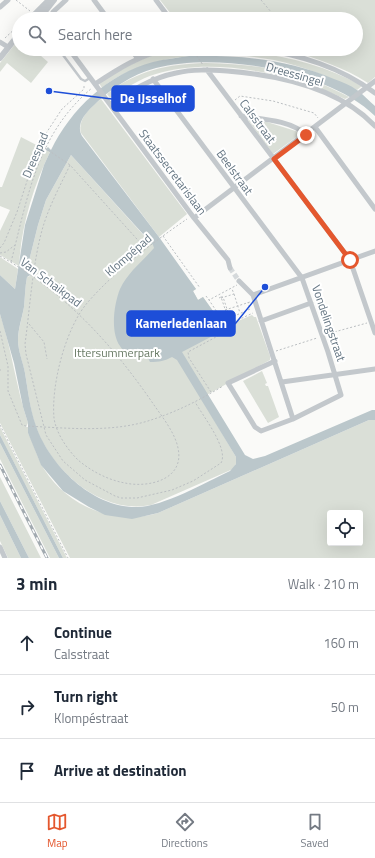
<!DOCTYPE html>
<html lang="en">
<head>
<meta charset="utf-8">
<style>
	:root { --surface:#fff; --page:#f6f6f7; --text:#1f2937; --muted:#747a83; --line:#e0e1e3; --accent:#e4572e }
	body { margin:0; font-family:"Titillium Web",sans-serif; background:var(--page); color:var(--text) }
	.controls { position:absolute; right:12px; bottom:12px; display:grid; overflow:hidden; border-radius:4px; box-shadow:0 4px 16px #0002 }
	.controls button { width:36px; height:36px; display:grid; place-items:center; padding:0; border:0; border-bottom:1px solid var(--line); background:var(--surface); color:var(--text); font:20px sans-serif }
	.stop { position:absolute; width:12px; height:12px; margin:-9px; border:3px solid #e4572e; border-radius:50%; background:#fff }
	.stop.end { background:#e4572e; border-color:#fff; box-shadow:0 1px 4px #0008 }
	.list { margin:0; padding:0; list-style:none }
	h2 { display:flex; justify-content:space-between; align-items:center; height:52px; margin:0; padding:0 16px; font-size:17px }
	h2 small { font-size:13px; font-weight:400; color:var(--muted) }
	.list li { display:grid; grid-template-columns:26px 1fr auto; gap:12px; align-items:center; box-sizing:border-box; height:64px; padding:0 16px; border-top:1px solid var(--line) }
	.list b { display:block; font-size:15px; white-space:nowrap }
	.list p { margin:0; font-size:13px; white-space:nowrap; color:var(--muted) }
	.list em { font-size:13px; font-style:normal; color:var(--muted) }
	.icon { flex:none; width:22px; height:22px; fill:none; stroke:currentColor; stroke-width:2; stroke-linecap:round; stroke-linejoin:round }
	.map { position:relative; flex:none; width:375px; height:558px; overflow:hidden }
	.search { position:absolute; background:var(--surface); box-shadow:0 4px 16px #0002; left:12px; right:12px; top:12px; height:44px; display:flex; align-items:center; gap:10px; box-sizing:border-box; padding:0 14px; border-radius:22px; color:var(--muted); font-size:15px }
	.sheet { height:244px; background:var(--surface) }
	nav { display:flex; justify-content:space-around; align-items:center; box-sizing:border-box; height:56px; border-top:1px solid var(--line); background:var(--surface); font-size:11px; color:var(--muted) }
	nav a { display:grid; justify-items:center; gap:2px }
	nav .on { color:var(--accent) }
	.map>svg:first-child { display:block }
	.green { fill:#dadfd7; fill-rule:evenodd }
	.water { fill:#bbc7cb; fill-rule:evenodd }
	.lines { fill:none; stroke-linecap:round; stroke-linejoin:round }
	.minor-tunnel { stroke:#d5d9db; stroke-width:5; stroke-dasharray:5 2.5; stroke-linecap:butt }
	.path { stroke:#bbbfc2; stroke-width:1; stroke-dasharray:2 2; stroke-linecap:butt }
	.service { stroke:#c3c8cc; stroke-width:2.5 }
	.minor { stroke:#c3c8cc; stroke-width:5 }
	.tertiary { stroke:#c3c8cc; stroke-width:6 }
	.rail-casing { stroke:#a2aab0; stroke-width:3 }
	.rail { stroke:#fff; stroke-width:1.5; stroke-dasharray:4.5; stroke-linecap:butt }
	.route { stroke:#e4572e; stroke-width:5 }
	.labels { text-anchor:middle; dominant-baseline:central; stroke-width:4; stroke-linejoin:round; paint-order:stroke }
	.street-label { font-size:12px; fill:#657683; stroke:#fff }
	.park-label { font-size:12px; fill:#687a64; stroke:#fff }
	.leader { fill:none; stroke:#1d4ed8; stroke-width:1.5 }
	.callout-dot { fill:#1d4ed8; stroke:#fff; stroke-width:1.5 }
	.callout { fill:#1d4ed8; stroke:#1d4ed8; stroke-width:1.5 }
	.callout-label { font-size:13px; text-anchor:middle; font-weight:bold; fill:#fff }
</style>
</head>
<body>
<div class="map">
<svg width="375" height="558" viewBox="0 0 375 558">
	<rect width="100%" height="100%" fill="#fafaf8"/>
	<path class="green" d="M160,0H375V77L368,83C343,67 318,59 289,50L356,49V19H256L229,16L225,19H175Z
		M19,39V49H33L48,62L31,83L7,63L0,72V63Z
		M184,49C247,49 306,55 362,86L357,90C330,77 303,66 274,60C221,50 145,52 102,88L99,83C127,66 150,52 184,49Z
		M206,63C263,65 297,70 349,97L345,99C293,74 213,56 156,74C139,79 125,89 110,98L107,94C137,70 168,64 206,63Z
		M101,99L187,214L159,237L81,133C77,119 91,107 101,99Z
		M248,120L267,122L302,133L273,154Z
		M21,137L50,152C33,187 21,227 19,266L0,255V231L10,210L0,206V187H2Z
		M71,155L147,239L182,271L196,289L193,291L198,300L203,297L224,327L252,315L254,317H256L270,356V360L201,398L236,457V464L233,469L151,505C101,515 52,471 36,427C30,410 28,391 25,373C23,363 18,351 18,340C18,330 22,318 24,307C25,297 25,287 27,277L30,276L27,271L28,265L38,225L46,200Z
		M0,257L18,269L15,289L0,275Z
		M0,314C12,350 16,388 28,423L26,427H29L28,433C34,444 37,458 44,469C68,507 116,526 158,513L369,420H375V558H70L0,423ZM330,513H360V543H330Z
		M262,371L267,383L265,384L266,386H268L279,417L268,423L243,381Z
		M0,427L67,558H63L7,449L0,435Z
		M0,443L59,558H50L0,459Z
		M0,477L41,558H29L0,501Z
		M0,515L21,558H8L0,541Z"/>
	<path class="water" d="M189,56C240,55 288,59 334,79C342,82 350,85 357,90C363,94 369,101 375,106V116C328,70 218,52 156,68C132,74 109,90 92,107C84,115 76,125 82,136L159,237L196,289L193,291L198,300L203,297L226,329L182,352L245,455L253,459L265,456L372,410H375V420H369L158,513L132,519L105,515L89,507L63,491L41,465L28,433V423L23,407L14,363L0,314V275L15,289L25,225L44,165L50,152L45,150L48,147L51,150C71,109 108,74 153,62C165,59 177,58 189,56ZM71,155L153,245L154,248C143,261 128,272 120,289C114,304 110,332 120,346C124,353 132,357 140,360L141,358H148L150,362C159,362 165,361 172,357L177,360L236,457V464L230,471C206,482 163,507 137,507C93,508 50,466 36,426C30,409 28,391 25,373C23,362 18,351 18,340C18,329 22,318 24,307C25,297 25,287 27,277L32,274L27,271L28,265L38,225L46,200Z
		M0,435L63,558H59L0,443Z
		M0,501L29,558H21L0,515Z"/>
	<g class="lines">
		<path class="minor-tunnel" d="M230,268L239,281"/>
		<path class="path" d="M16,0L30,11
			M261,0L277,19
			M5,38L19,25
			M192,49L203,65
			M235,100L240,96L273,101L314,113L318,118
			M45,148L70,165
			M163,236L200,288
			M0,248L4,243L17,212L39,144L62,109L84,89V85
			M145,248L70,165C59,188 47,210 41,234C32,270 30,307 25,344L26,354L46,435L63,461L85,480L115,496L121,498H137L172,490L193,481L221,463C229,449 203,416 195,402
			M0,253L6,252L15,245
			M0,256C65,292 113,345 154,405C163,418 175,433 178,448C185,480 148,488 125,483C108,480 91,471 78,460C67,449 56,433 54,418C51,384 66,327 88,302C116,270 152,243 187,219
			M11,262C28,196 37,134 92,88
			M234,294L240,313
			M206,296L209,300
			M221,297H223L230,318L250,309L248,302
			M219,298L221,297L228,318H230
			M221,298L234,294L232,289
			M225,310L250,302
			M29,324L44,342L47,359
			M227,325L253,313
			M0,331L8,366V391L22,425L26,426C67,428 112,433 151,420C176,412 200,400 223,386
			M327,334L367,323
			M276,351L317,338
			M0,369V371
			M211,392L189,358L188,352L229,330L209,300L237,285
			M0,425L68,558"/>
		<path class="service" d="M66,49L62,53L63,55L81,79L85,81L90,78"/>
		<path class="minor" d="M94,0L108,19
			M156,0L170,19
			M0,7L8,0
			M53,12L66,0
			M0,42L8,47
			M69,49L194,218L228,260L230,268
			M131,49L138,59
			M258,49C299,54 342,68 375,93
			M207,70L350,260L375,333
			M153,79L302,278L328,352L341,395L293,419L261,431L255,427L228,383L275,361
			M95,84C118,69 141,54 169,49
			M111,104C131,91 151,78 176,73C193,69 210,70 227,71C279,75 338,87 375,126
			M241,116C261,119 291,120 306,135
			M315,127L375,209
			M194,218L375,81
			M239,281L253,295
			M253,295L293,419
			M253,295L375,251
			M261,321L311,303
			M282,382L375,369
			M0,547L5,558"/>
		<path class="tertiary" d="M30,19L49,0
			M39,19L54,0
			M0,58L19,34"/>
		<g class="rail-casing">
			<path id="rail" d="M0,465L47,558"/>
		</g>
		<use href="#rail" class="rail"/>
	</g>
	<g class="lines">
		<path class="route" d="M306,135L274,159L350,260"/>
	</g>
	<g class="labels">
		<g class="street-label">
			<text transform="translate(295 74) rotate(16)">Dreessingel</text>
			<text transform="translate(258 121) rotate(53)">Calsstraat</text>
			<text transform="translate(35 155) rotate(-67)">Dreespad</text>
			<text transform="translate(173 172) rotate(53)">Staatssecretarislaan</text>
			<text transform="translate(235 172) rotate(54)">Beelstraat</text>
			<text transform="translate(128 255) rotate(-41)">Klompépad</text>
			<text transform="translate(51 282) rotate(37)">Van Schaikpad</text>
			<text transform="translate(329 323) rotate(71)">Vondelingstraat</text>
		</g>
		<g class="park-label">
			<text x="117" y="352">Ittersummerpark</text>
		</g>
	</g>
	<path class="leader" d="M49 91L112 99M265 287L235 324"/>
	<g class="callout-dot">
		<circle cx="49" cy="91" r="4"/>
		<circle cx="265" cy="287" r="4"/>
	</g>
	<g class="callout">
		<rect x="112" y="86" width="82" height="25" rx="4"/>
		<rect x="127" y="311" width="108" height="25" rx="4"/>
	</g>
	<g class="callout-label">
		<text x="153" y="103">De IJsselhof</text>
		<text x="181" y="328">Kamerledenlaan</text>
	</g>
</svg>
<div class="controls">
<button><svg class="icon" aria-label="locate" viewBox="0 0 24 24"><circle cx="12" cy="12" r="6"/><path d="M12 2v4M12 18v4M2 12h4M18 12h4"/></svg></button>
</div>
<div class="stop" style="left:350px;top:260px"></div>
<div class="stop end" style="left:306px;top:135px"></div>
<div class="search"><svg class="icon" aria-label="search" viewBox="0 0 24 24"><circle cx="10" cy="10" r="6"/><path d="M15 15l6 6"/></svg>Search here</div>
</div>
<section class="sheet">
<h2>3 min<small>Walk · 210 m</small></h2>
<ul class="list">
<li><svg class="icon" aria-label="ahead" viewBox="0 0 24 24"><path d="M12 20V5M6 11l6-6 6 6"/></svg><div><b>Continue</b><p>Calsstraat</p></div><em>160 m</em></li>
<li><svg class="icon" aria-label="right" viewBox="0 0 24 24"><path d="M7 20v-9h11M14 6l5 5-5 5"/></svg><div><b>Turn right</b><p>Klompéstraat</p></div><em>50 m</em></li>
<li><svg class="icon" aria-label="arrive" viewBox="0 0 24 24"><path d="M6 21V4h12l-3 4 3 4H6"/></svg><div><b>Arrive at destination</b></div></li>
</ul>
</section>
<nav>
<a class="on"><svg class="icon" aria-label="map" viewBox="0 0 24 24"><path d="M3 6l6-2 6 2 6-2v14l-6 2-6-2-6 2zM9 4v14M15 6v14"/></svg>Map</a>
<a><svg class="icon" aria-label="directions" viewBox="0 0 24 24"><path d="M12 3l9 9-9 9-9-9zM9 14v-3h6M13 9l2 2-2 2"/></svg>Directions</a>
<a><svg class="icon" aria-label="saved" viewBox="0 0 24 24"><path d="M7 4h10v16l-5-4-5 4z"/></svg>Saved</a>
</nav>
</body>
</html>
